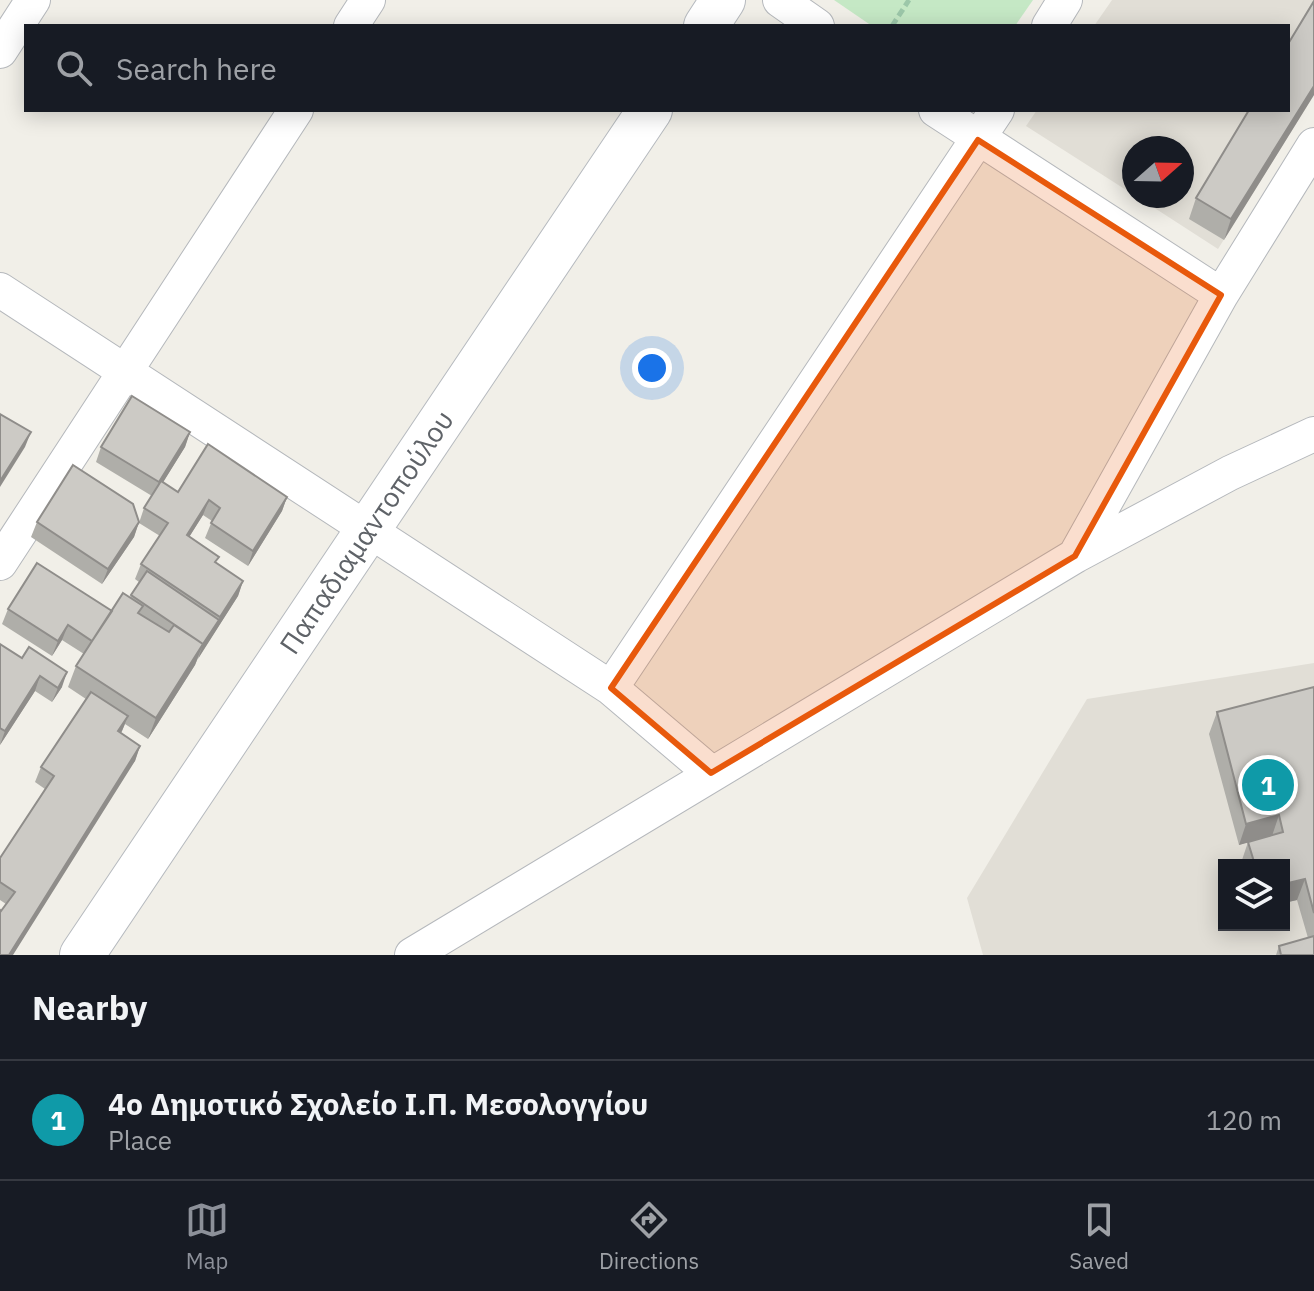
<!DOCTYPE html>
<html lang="en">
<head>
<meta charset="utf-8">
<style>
	:root { --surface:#171b24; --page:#20242c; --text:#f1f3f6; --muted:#9ea1a6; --line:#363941; --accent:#8c9099 }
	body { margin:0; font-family:"IBM Plex Sans",sans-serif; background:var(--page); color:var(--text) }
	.controls { position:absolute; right:24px; bottom:24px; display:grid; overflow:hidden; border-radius:0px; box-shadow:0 4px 20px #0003 }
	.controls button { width:72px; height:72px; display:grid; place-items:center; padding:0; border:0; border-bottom:2px solid var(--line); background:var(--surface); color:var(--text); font:40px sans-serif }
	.compass { position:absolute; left:1122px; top:136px; width:72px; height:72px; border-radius:50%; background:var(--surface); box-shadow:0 4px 20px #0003; rotate:70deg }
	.you { position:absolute; left:652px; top:368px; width:28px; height:28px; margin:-20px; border:6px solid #fff; border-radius:50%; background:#1a73e8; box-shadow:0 0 0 12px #1a73e833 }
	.badge { display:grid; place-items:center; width:52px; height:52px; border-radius:50%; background:var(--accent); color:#fff; font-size:26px; font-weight:700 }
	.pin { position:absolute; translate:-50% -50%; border:4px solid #fff; box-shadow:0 2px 8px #0006 }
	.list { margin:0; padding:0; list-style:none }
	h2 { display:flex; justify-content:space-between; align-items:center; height:104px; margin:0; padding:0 32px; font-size:34px }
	h2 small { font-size:26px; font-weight:400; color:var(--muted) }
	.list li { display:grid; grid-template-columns:52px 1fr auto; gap:24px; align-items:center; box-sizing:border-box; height:120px; padding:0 32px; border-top:2px solid var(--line) }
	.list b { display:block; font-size:30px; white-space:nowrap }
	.list p { margin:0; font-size:26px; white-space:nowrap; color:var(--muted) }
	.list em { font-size:26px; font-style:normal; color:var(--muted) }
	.icon { flex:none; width:44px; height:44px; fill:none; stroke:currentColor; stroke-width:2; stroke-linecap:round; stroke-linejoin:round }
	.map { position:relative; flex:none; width:1314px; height:955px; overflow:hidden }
	.search { position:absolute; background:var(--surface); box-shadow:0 4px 20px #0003; left:24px; right:24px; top:24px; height:88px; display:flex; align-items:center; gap:20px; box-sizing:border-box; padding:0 28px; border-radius:0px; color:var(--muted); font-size:30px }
	.sheet { height:224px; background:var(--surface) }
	nav { display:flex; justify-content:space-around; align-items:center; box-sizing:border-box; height:112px; border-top:2px solid var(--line); background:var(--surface); font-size:22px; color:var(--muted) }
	nav a { display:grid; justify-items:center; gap:4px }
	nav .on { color:var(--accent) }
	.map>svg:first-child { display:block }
	.education { fill:#e1ded6; fill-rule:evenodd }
	.green { fill:#c5e8c5 }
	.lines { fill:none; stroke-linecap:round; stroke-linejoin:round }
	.street-casing { stroke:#b5b8bc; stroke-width:36 }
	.secondary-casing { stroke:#b6babf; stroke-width:46 }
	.path { stroke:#9cc7a9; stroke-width:5; stroke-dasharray:8 4; stroke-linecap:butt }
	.street { stroke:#fff; stroke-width:34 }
	.secondary { stroke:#fff; stroke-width:44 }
	.wall { fill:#afaea9 }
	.shaded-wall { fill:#8f8d8a }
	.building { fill:#cccac5; stroke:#8f8d8a; stroke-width:2 }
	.marked { fill:#e8590c; fill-opacity:0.2; stroke:#e8590c; stroke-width:6; stroke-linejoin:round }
	.labels { text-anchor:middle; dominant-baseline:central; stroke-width:8; stroke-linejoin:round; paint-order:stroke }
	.street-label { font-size:28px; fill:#5f6368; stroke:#fff }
</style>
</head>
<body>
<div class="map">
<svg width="1314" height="955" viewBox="0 0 1314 955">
	<rect width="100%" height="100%" fill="#f1efe8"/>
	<path class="education" d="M1112,0H1314V95L1218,249L1136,196H1182V148H1134V195L1026,126L1037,110H1288V26H1094Z
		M1314,663V955H983L967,898L1087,699ZM1224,865H1284V925H1224Z"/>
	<path class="green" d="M834,0H1033L1015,26H872Z"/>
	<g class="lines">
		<g class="street-casing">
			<path id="street" d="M780,0L817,26
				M351,26L368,0
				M1049,26L1065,0
				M0,51L33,0
				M936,110L1221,295
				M0,290L611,688L711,773
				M1075,556L1221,295L1314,145
				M0,563L296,110
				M611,688L997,110
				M412,955L1075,556L1230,473L1314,434"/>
		</g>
		<g class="secondary-casing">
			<path id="secondary" d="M706,26L723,0
				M82,955L650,110"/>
		</g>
		<path class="path" d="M892,26L909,0"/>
		<use href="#street" class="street"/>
		<use href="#secondary" class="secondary"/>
	</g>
	<path class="wall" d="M1314,1L1224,240L1189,219L1196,198Z
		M190,432L185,447L163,482L178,492L287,497L282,511L248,566L205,538L212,521L203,515L189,537L217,563L243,581L238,596L198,658L195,665L148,739L125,724L121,733L140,746L135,761L1,911L6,904L0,900V858L45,789L35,782L41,767L86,699L68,687L76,666L84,654L62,640L52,656L2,624L8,609L112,611L130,597L139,582L135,579L141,564L160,536L139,523L144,508L152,496L96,462L101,447Z
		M37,522H139L134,537L102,584L31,537Z
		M0,644L62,687L52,702L35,691L0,745Z
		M1314,687V955H1276L1279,946L1308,938L1297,900L1284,903V865H1241V863L1248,842L1239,845L1209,734L1217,712Z"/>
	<path class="shaded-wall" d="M1314,86V95L1224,240L1231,219Z
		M31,432L25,447L0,487V481Z
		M190,432L185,447L154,497L159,482Z
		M287,497L282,511L248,566L253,551Z
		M209,500L203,515L181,550L187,535Z
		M139,522L134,537L102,584L108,569Z
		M243,581L238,596L198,659L203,644Z
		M68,625L62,640L52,656L58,641Z
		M203,644L195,665L148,739L156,718Z
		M67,672L62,687L52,702L58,688Z
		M40,676L35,691L0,745L5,731Z
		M128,716L122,731L112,746L118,731Z
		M140,746L135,761L13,955H9Z
		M1279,815L1272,836L1239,845L1246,824Z
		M1305,879L1297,900L1284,903V884Z"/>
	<path class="building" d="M1314,1V86L1231,219L1196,198L1249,110H1288V44Z
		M132,396L190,432L159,482L101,447Z
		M0,414L31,432L0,481Z
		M208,444L287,497L253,551L211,523L220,508L209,500L187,535L219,557L215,562L243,581L220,617L141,564L168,523L144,508L161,481L178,492Z
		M73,465L133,504L139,522L108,569L37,522Z
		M37,563L112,611L92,641L68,625L58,641L8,609Z
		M147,571L219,620L203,644L131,595Z
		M123,593L143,606L138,613L169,632L174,625L203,644L156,718L76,666Z
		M0,644L22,658L29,647L67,672L58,688L40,676L5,731L0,728Z
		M1314,687V913L1305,879L1284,884V865H1255L1248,842L1283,832L1279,815L1246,824L1217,712Z
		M91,692L128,716L118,731L140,746L9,955H0V910L1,911L15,892L0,882V858L54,776L41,767Z
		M1314,936V955H1281L1279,946Z"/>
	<path class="marked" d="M978,140L1221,295L1075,556L711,773L611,688Z"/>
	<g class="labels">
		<g class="street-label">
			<text transform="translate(366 532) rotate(-56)">Παπαδιαμαντοπούλου</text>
		</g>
	</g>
</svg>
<div class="controls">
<button><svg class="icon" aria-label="layers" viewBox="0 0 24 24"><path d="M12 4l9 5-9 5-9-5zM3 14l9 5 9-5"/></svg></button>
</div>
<svg class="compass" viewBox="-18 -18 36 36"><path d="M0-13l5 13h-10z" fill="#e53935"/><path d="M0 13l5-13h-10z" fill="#9ea1a6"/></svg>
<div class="you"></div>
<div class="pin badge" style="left:1268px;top:785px;background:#0f9aa8">1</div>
<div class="search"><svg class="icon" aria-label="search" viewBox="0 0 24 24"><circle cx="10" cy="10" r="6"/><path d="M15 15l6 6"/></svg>Search here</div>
</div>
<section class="sheet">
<h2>Nearby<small></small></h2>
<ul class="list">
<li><span class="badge" style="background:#0f9aa8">1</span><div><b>4ο Δημοτικό Σχολείο Ι.Π. Μεσολογγίου</b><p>Place</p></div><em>120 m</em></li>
</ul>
</section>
<nav>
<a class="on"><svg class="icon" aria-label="map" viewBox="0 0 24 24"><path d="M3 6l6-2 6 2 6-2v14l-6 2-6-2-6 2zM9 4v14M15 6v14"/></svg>Map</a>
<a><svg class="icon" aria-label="directions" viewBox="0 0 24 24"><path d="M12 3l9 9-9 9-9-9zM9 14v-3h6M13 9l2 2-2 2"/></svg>Directions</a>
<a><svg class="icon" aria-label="saved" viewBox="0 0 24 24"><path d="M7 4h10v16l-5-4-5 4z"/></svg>Saved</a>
</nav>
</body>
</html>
